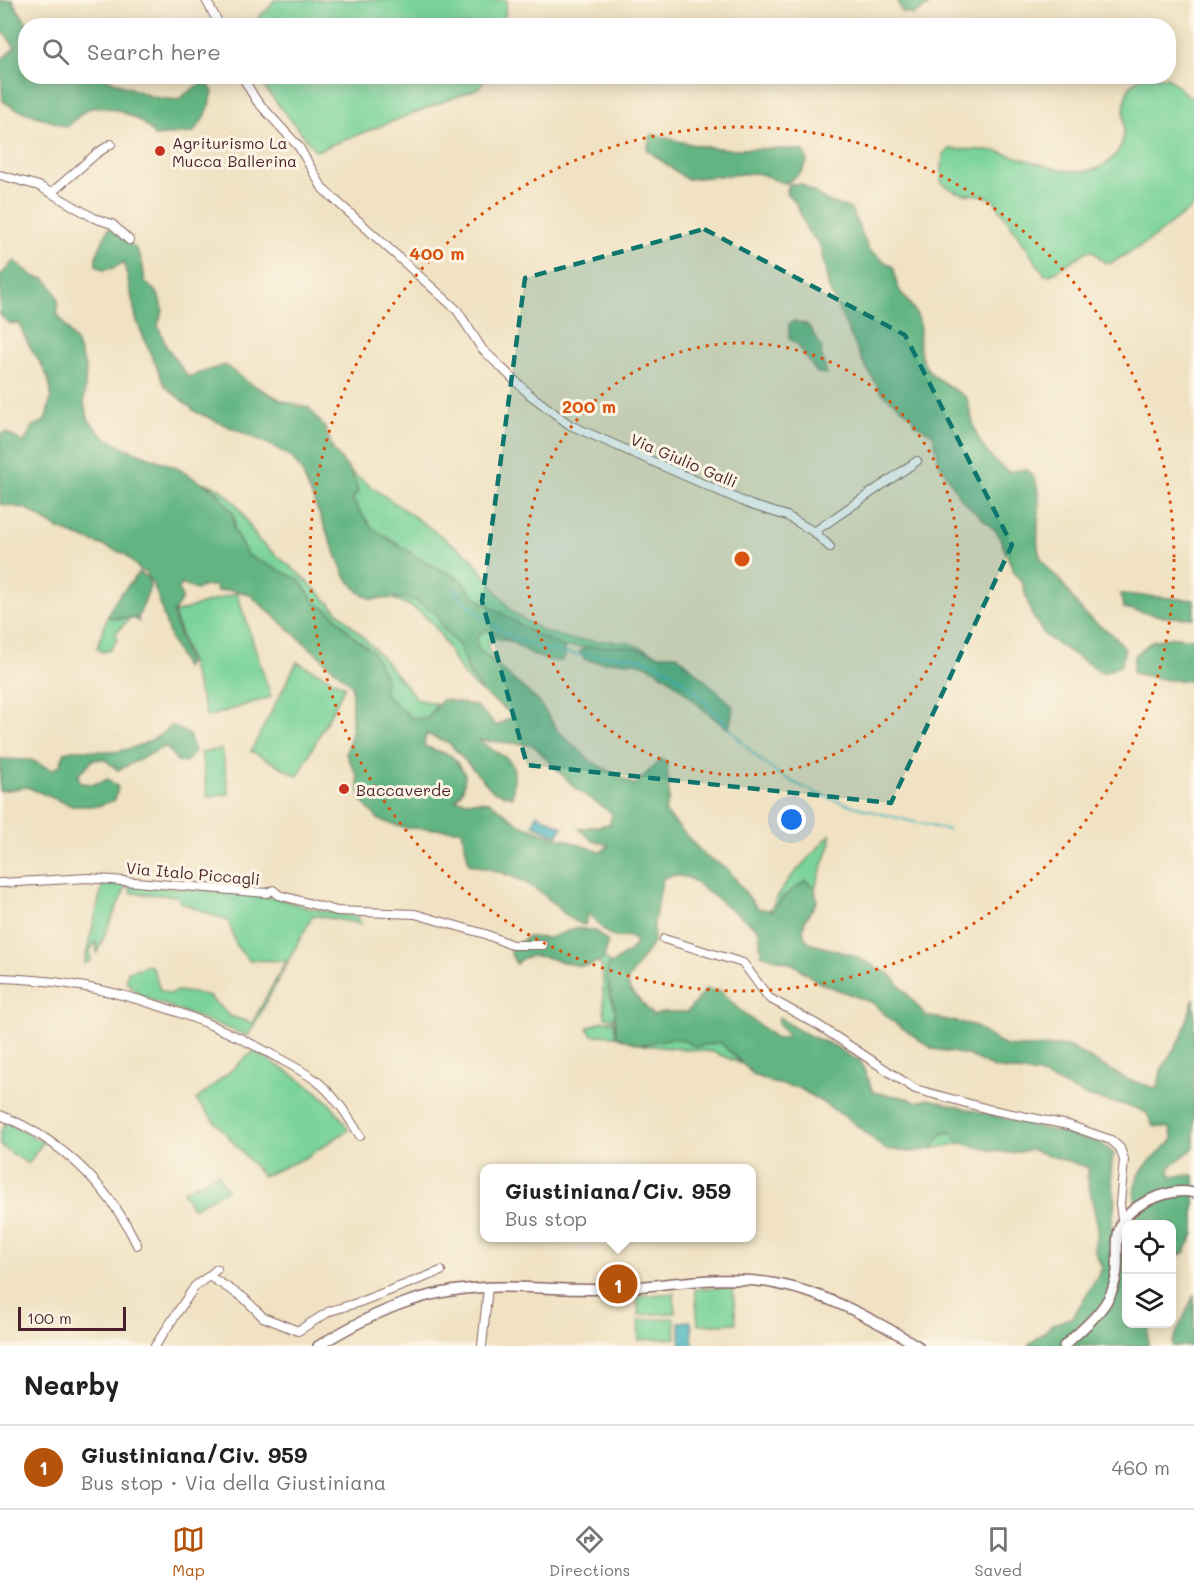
<!DOCTYPE html>
<html lang="en">
<head>
<meta charset="utf-8">
<style>
	:root { --surface:#fff; --page:#f2f2f2; --text:#202124; --muted:#757577; --line:#e0e0e0; --accent:#b45309 }
	body { margin:0; font-family:Mali,sans-serif; background:var(--page); color:var(--text) }
	.controls { position:absolute; right:18px; bottom:18px; display:grid; overflow:hidden; border-radius:12px; box-shadow:0 3px 15px #0003 }
	.controls button { width:54px; height:54px; display:grid; place-items:center; padding:0; border:0; border-bottom:2px solid var(--line); background:var(--surface); color:var(--text); font:30px sans-serif }
	.scale { position:absolute; left:18px; bottom:15px; width:108px; box-sizing:border-box; padding-left:6px; border:3px solid #4a1f2b; border-top:0; font-size:16px; line-height:21px; white-space:nowrap; color:#4a1f2b; -webkit-text-stroke:4px #fcf5e5; paint-order:stroke }
	.you { position:absolute; left:792px; top:820px; width:21px; height:21px; margin:-15px; border:4px solid #fff; border-radius:50%; background:#1a73e8; box-shadow:0 0 0 9px #1a73e833 }
	.badge { display:grid; place-items:center; width:39px; height:39px; border-radius:50%; background:var(--accent); color:#fff; font-size:20px; font-weight:700 }
	.pin { position:absolute; translate:-50% -50%; border:3px solid #fff; box-shadow:0 2px 6px #0006 }
	.popup { position:absolute; left:480px; top:1164px; width:276px; height:78px; box-sizing:border-box; display:grid; place-content:center; border-radius:12px; background:var(--surface); filter:drop-shadow(0 2px 4px #0005); font-size:20px; white-space:nowrap; color:var(--muted) }
	.popup b { font-size:22px; color:var(--text) }
	.popup::after { content:''; position:absolute; left:50%; top:100%; margin-left:-12px; border:12px solid transparent; border-top-color:var(--surface) }
	.list { margin:0; padding:0; list-style:none }
	h2 { display:flex; justify-content:space-between; align-items:center; height:78px; margin:0; padding:0 24px; font-size:26px }
	h2 small { font-size:20px; font-weight:400; color:var(--muted) }
	.list li { display:grid; grid-template-columns:39px 1fr auto; gap:18px; align-items:center; box-sizing:border-box; height:84px; padding:0 24px; border-top:2px solid var(--line) }
	.list b { display:block; font-size:22px; white-space:nowrap }
	.list p { margin:0; font-size:20px; white-space:nowrap; color:var(--muted) }
	.list em { font-size:20px; font-style:normal; color:var(--muted) }
	.icon { flex:none; width:33px; height:33px; fill:none; stroke:currentColor; stroke-width:2; stroke-linecap:round; stroke-linejoin:round }
	.map { position:relative; flex:none; width:1194px; height:1346px; overflow:hidden }
	.search { position:absolute; background:var(--surface); box-shadow:0 3px 15px #0003; left:18px; right:18px; top:18px; height:66px; display:flex; align-items:center; gap:15px; box-sizing:border-box; padding:0 21px; border-radius:24px; color:var(--muted); font-size:22px }
	.sheet { height:162px; background:var(--surface) }
	nav { display:flex; justify-content:space-around; align-items:center; box-sizing:border-box; height:84px; border-top:2px solid var(--line); background:var(--surface); font-size:16px; color:var(--muted) }
	nav a { display:grid; justify-items:center; gap:3px }
	nav .on { color:var(--accent) }
	.map>svg:first-child { display:block }
	.green { fill:#79d39a; stroke:#627962; stroke-width:1.5 }
	.forest { fill:#62b582; stroke:#566a56; stroke-width:1.5; fill-rule:evenodd }
	.water { fill:#47b5c1; stroke:#486a76; stroke-width:1.5 }
	.lines { fill:none; stroke-linecap:round; stroke-linejoin:round }
	.stream { stroke:#47b5c1; stroke-width:2 }
	.minor-casing { stroke:#846360; stroke-width:10 }
	.tertiary-casing { stroke:#846360; stroke-width:12 }
	.minor { stroke:#fff; stroke-width:8 }
	.tertiary { stroke:#fff; stroke-width:9 }
	.marked { fill:#0f766e; fill-opacity:0.2; stroke:#0f766e; stroke-width:4.5; stroke-dasharray:12 8; stroke-linejoin:round }
	.ring { fill:none; stroke:#d8530f; stroke-width:3; stroke-dasharray:3 6 }
	.poi-dot { fill:#c8321e; stroke:#fcf5e5; stroke-width:2 }
	.labels { text-anchor:middle; dominant-baseline:central; stroke-width:6; stroke-linejoin:round; paint-order:stroke }
	.poi-label { font-size:16px; fill:#4a1f2b; stroke:#fcf5e5; text-anchor:start }
	.street-label { font-size:16px; fill:#4a1f2b; stroke:#fcf5e5 }
	.centre { fill:#d8530f; stroke:#fcf5e5; stroke-width:3 }
	.ring-label { font-size:18px; text-anchor:middle; font-weight:bold; fill:#d8530f; stroke:#fcf5e5; stroke-width:6; stroke-linejoin:round; paint-order:stroke }
</style>
</head>
<body>
<div class="map">
<svg width="1194" height="1346" viewBox="0 0 1194 1346">
	<rect width="100%" height="100%" fill="#fcf5e5"/>
	<filter id="ink" filterUnits="userSpaceOnUse"><feTurbulence type="fractalNoise" baseFrequency=".0167" numOctaves="2"/><feDisplacementMap in="SourceGraphic" scale="12" xChannelSelector="R" yChannelSelector="G"/><feConvolveMatrix kernelMatrix="1 2 1 2 8 2 1 2 1" color-interpolation-filters="sRGB"/></filter>
	<filter id="wash" filterUnits="userSpaceOnUse"><feTurbulence type="fractalNoise" baseFrequency=".008" numOctaves="4" result="noise"/><feDisplacementMap in="SourceGraphic" scale="24" xChannelSelector="R" yChannelSelector="G"/><feGaussianBlur stdDeviation="1.35" result="paint"/><feColorMatrix in="noise" values="0 0 0 0 0 0 0 0 0 0 0 0 0 0 0 0 0 1.4 0 .05"/><feComposite in="paint" operator="in"/></filter>
	<g filter="url(#wash)">
		<rect width="100%" height="100%" fill="#f0e2c3"/>
		<path class="green" d="M274,0H507L504,25H250L270,7Z
			M256,77H486L479,88L316,151Z
			M1141,77H1167L1188,96H1194V206L1146,243L1111,263H1105L1093,251H1087L1050,275H1045L993,199C969,189 966,202 941,182L943,154L950,149C964,150 981,149 995,151C1032,158 1092,193 1118,151C1133,128 1112,93 1141,77Z
			M352,473L471,557L512,612L542,631L573,640L627,642L660,655L625,646L564,647L535,634L475,597L460,579L423,561L372,528L352,500L358,491Z
			M203,482L221,489L237,505L258,540L303,577L372,646L417,699L437,704L428,718L412,719L385,694V676L372,651L355,638L331,612L315,602L298,579L247,556L234,530L235,520L218,492Z
			M237,593L271,697L207,717L174,613Z
			M406,598L417,601L437,614L443,628L460,647L467,669L482,692C439,661 454,619 393,599Z
			M108,615C117,623 128,615 138,618L139,622L131,617L115,634L118,639L110,650L102,652L97,648Z
			M485,630L495,632L508,641L492,638C484,646 491,655 495,664L477,648V637Z
			M297,662L345,686L298,776L251,751Z
			M222,749L229,794L208,797L201,752Z
			M830,835L831,842L815,888L806,881L784,896L773,911H769L788,880Z
			M103,883L127,884L97,952L96,942L90,950L91,961L84,964Z
			M129,885L231,892L277,898L308,908L358,917L361,924L313,915L248,1036L141,996L126,981L128,971L149,965L153,969L160,990L169,994L178,991L207,995L230,1016L252,1023L286,961L249,960L237,947L228,921L180,902L178,896L131,893Z
			M604,958L611,964L608,967V990L615,1009L614,1019L605,1017L604,1010L602,967L597,961Z
			M603,1021H614L616,1036L592,1035L587,1028Z
			M668,1038H683L696,1047L720,1042L742,1064L713,1052L642,1045Z
			M254,1051C287,1073 331,1092 348,1130L305,1158L263,1176L196,1100Z
			M6,1122L43,1142L28,1164L0,1145V1133Z
			M950,1132L961,1143L931,1149L943,1133Z
			M218,1173L227,1190L192,1208L183,1191Z
			M733,1287L736,1323L698,1325L695,1289Z
			M674,1293L675,1313L639,1315L637,1296Z
			M674,1318L676,1338L639,1340L638,1320Z"/>
		<path class="forest" d="M0,0H12L28,25L26,26V76L102,77L153,97L177,100L201,83L209,85L213,92L206,115L193,133L154,136C145,118 108,103 89,109C82,111 73,122 67,127L14,108L3,101L0,61L15,47L0,28Z
			M897,0H927L928,6L914,15L902,12Z
			M651,134C680,141 698,148 729,149C754,150 779,146 804,151L807,162L802,171L787,183C774,182 767,174 755,173L686,179L647,150Z
			M789,184H801L827,201L851,209L869,250L894,268C898,298 902,290 916,313C923,325 918,337 920,350C923,377 949,384 967,398C974,432 979,452 1009,472L1026,469C1051,488 1030,535 1041,558C1046,569 1055,574 1062,583C1070,593 1077,608 1087,616C1103,630 1111,629 1125,649L1121,666L1102,673L1045,636L1031,613L1022,582L1014,572L997,532L960,498L939,462L933,434L915,424L910,415L881,392L863,362L829,289L820,245L807,230L796,203L786,193Z
			M115,228C120,239 124,239 132,245C143,254 143,269 145,282L158,294L163,310L158,325L166,346L188,377L225,365L249,383L283,401L309,408L325,428L333,450L352,473L358,491L352,500L372,528L423,561L460,579L475,597L535,634L564,647L565,657L561,661C534,664 510,635 485,630L477,637V648L539,702L558,731L592,762L635,785L661,759L667,763L669,797L665,812L706,857L727,868L757,908L773,911L784,896L806,881L815,888L817,901L805,920L803,929L805,938L812,944L852,955L890,974L926,1016L973,1025L1003,1045L1015,1047L1068,1046L1126,1079L1158,1089L1161,1070L1182,1036L1194,997V1148L1170,1167L1169,1172L1173,1176L1194,1175V1234L1184,1253L1174,1257L1172,1253V1224H1126V1324H1151L1148,1332V1346H1028L1053,1324L1073,1317L1102,1269L1094,1248L1098,1229L1087,1176L1089,1168L1032,1150L1010,1153L990,1150L961,1143L950,1132L943,1133L931,1149L911,1152L885,1149L849,1119L799,1088L773,1083L754,1075L720,1042L695,1047C673,1032 667,1041 644,1044C636,1045 624,1039 616,1036L615,1009L606,976L608,967L630,951L637,942L628,936C608,943 602,925 588,914L585,925C569,922 554,902 540,892C518,876 496,870 469,864L462,830L405,828L379,820L361,801L357,775L346,754L352,731V685L249,594L231,590L217,591L215,586H204L196,590L182,584L179,589L182,599L173,613L188,663L185,668L171,640L156,591L146,572L140,570L125,554L59,529L27,509L0,504V434L6,432L24,443L32,426L45,421C47,413 51,402 51,393C50,367 25,348 20,324L9,323L0,315V276L14,261L35,277L46,279C55,291 61,298 57,313L77,344L86,369L84,404L89,421L103,436L120,446L175,467L217,492L233,513L234,530L247,555L298,579L315,602L331,612L355,638L372,651L385,676V694L412,718H428L443,699L476,706L497,726L511,717L509,712L482,692L467,669L460,647L443,628L436,614L417,601L406,598L371,599L360,593L345,576L301,470L293,459L275,447L196,412L165,386L137,322L124,262L114,268L103,270L96,265V257L108,229ZM426,734L449,743L493,791L512,797C519,753 509,764 479,740L533,745L576,789L612,813L610,824L579,829L592,840L609,845L601,852L521,825L490,802L456,800L463,789L465,774L452,756L424,746ZM674,875L689,878L759,930L761,954L793,964L818,982L873,1003L892,1021L933,1049L968,1055L994,1068L1039,1074L1086,1096L1133,1107L1147,1113L1153,1126L1170,1128L1173,1140C1155,1156 1127,1176 1136,1203H1150C1143,1212 1128,1219 1118,1231L1111,1228C1113,1217 1116,1204 1114,1193C1112,1179 1109,1168 1114,1154L1101,1143L928,1099L916,1102L907,1098L873,1092L860,1060C848,1058 842,1049 830,1044C807,1035 800,1032 779,1017L778,1023L788,1036L777,1039L736,1007L721,991L706,989L687,1012H664L653,1015L630,990L627,981L653,943L654,921L663,878Z
			M794,321L808,325L822,348L821,353L827,374L817,373L797,344L789,338V324Z
			M139,572L148,578L150,587L138,618H111L108,615C113,597 129,588 139,572Z
			M1121,594L1194,600V618L1165,617L1123,608Z
			M1175,637L1194,639V681L1168,680L1133,673L1134,656L1152,641Z
			M625,646L660,655H677L731,704L733,709L729,729C698,710 677,677 643,664C624,657 600,667 583,658L580,651L586,647Z
			M172,725L189,735L195,752L185,763L177,761L166,746L118,770L104,759L93,760L78,775L80,783L94,784L108,779L118,787L115,800L98,806H72L27,787L0,791V759L31,760L52,770L60,765L65,752C78,747 93,752 108,752C128,752 158,740 172,725Z
			M576,928L596,931L608,942L604,958C600,960 595,963 591,965C570,971 533,943 516,964L511,954L512,947L528,937L549,938Z
			M1194,1295V1346H1172V1343Z"/>
		<path class="water" d="M537,814L563,827L557,835L533,825Z
			M691,1321L693,1346H681L679,1322Z"/>
		<g class="lines">
			<path class="stream" d="M451,588C496,631 521,651 585,655C609,656 635,654 657,664C701,685 728,733 764,763C810,801 891,816 948,830"/>
		</g>
	</g>
	<g filter="url(#ink)">
		<g class="lines">
			<g class="minor-casing">
				<path id="minor" d="M206,0L220,26
					M242,76L256,100L299,147L323,189L457,310L482,349L529,394L570,425L751,505L787,516L814,532L830,547
					M0,175L39,186L94,218L112,224L129,240
					M51,193L96,154L111,144
					M814,532L917,461
					M0,883L88,878L267,893L273,890L279,895L337,911L415,914L485,934L512,945H543
					M664,939L743,963L769,998L818,1025L915,1089L992,1110L1068,1125L1111,1140L1120,1148L1124,1160L1120,1204L1122,1220
					M0,978C94,980 188,1009 271,1054C287,1063 304,1071 318,1082C336,1097 348,1116 360,1136
					M0,1115C61,1139 109,1186 137,1245
					M209,1276L217,1269
					M155,1346L195,1286L209,1276L244,1298L263,1317L298,1331L330,1311L357,1303L441,1271
					M482,1346L488,1287"/>
			</g>
			<g class="tertiary-casing">
				<path id="tertiary" d="M318,1346C380,1308 432,1286 505,1287C540,1287 575,1291 610,1289C665,1286 722,1273 777,1284C826,1293 875,1320 918,1346
					M1064,1346C1081,1330 1103,1313 1112,1291C1128,1252 1098,1225 1149,1200C1164,1194 1178,1189 1194,1193"/>
			</g>
			<use href="#minor" class="minor"/>
			<use href="#tertiary" class="tertiary"/>
		</g>
	</g>
	<path class="marked" d="M704,229L905,335L1012,545L891,803L527,765L482,601L525,278Z"/>
	<g class="ring">
		<circle cx="742" cy="559" r="216"/>
		<circle cx="742" cy="559" r="432"/>
	</g>
	<g class="poi-dot">
		<circle cx="160" cy="151" r="6"/>
		<circle cx="344" cy="789" r="6"/>
	</g>
	<g class="labels">
		<g class="poi-label">
			<text x="172" y="142">Agriturismo La<tspan x="172" dy="18">Mucca Ballerina</tspan></text>
			<text x="356" y="789">Baccaverde</text>
		</g>
		<g class="street-label">
			<text transform="translate(684 460) rotate(23)">Via Giulio Galli</text>
			<text transform="translate(193 873) rotate(5)">Via Italo Piccagli</text>
		</g>
	</g>
	<circle cx="742" cy="559" r="9" class="centre"/>
	<g class="ring-label">
		<text x="437" y="260">400 m</text>
		<text x="589" y="413">200 m</text>
	</g>
</svg>
<div class="controls">
<button><svg class="icon" aria-label="locate" viewBox="0 0 24 24"><circle cx="12" cy="12" r="6"/><path d="M12 2v4M12 18v4M2 12h4M18 12h4"/></svg></button>
<button><svg class="icon" aria-label="layers" viewBox="0 0 24 24"><path d="M12 4l9 5-9 5-9-5zM3 14l9 5 9-5"/></svg></button>
</div>
<div class="scale">100 m</div>
<div class="you"></div>
<div class="pin badge" style="left:618px;top:1284px">1</div>
<div class="popup"><b>Giustiniana/Civ. 959</b>Bus stop</div>
<div class="search"><svg class="icon" aria-label="search" viewBox="0 0 24 24"><circle cx="10" cy="10" r="6"/><path d="M15 15l6 6"/></svg>Search here</div>
</div>
<section class="sheet">
<h2>Nearby<small></small></h2>
<ul class="list">
<li><span class="badge">1</span><div><b>Giustiniana/Civ. 959</b><p>Bus stop · Via della Giustiniana</p></div><em>460 m</em></li>
</ul>
</section>
<nav>
<a class="on"><svg class="icon" aria-label="map" viewBox="0 0 24 24"><path d="M3 6l6-2 6 2 6-2v14l-6 2-6-2-6 2zM9 4v14M15 6v14"/></svg>Map</a>
<a><svg class="icon" aria-label="directions" viewBox="0 0 24 24"><path d="M12 3l9 9-9 9-9-9zM9 14v-3h6M13 9l2 2-2 2"/></svg>Directions</a>
<a><svg class="icon" aria-label="saved" viewBox="0 0 24 24"><path d="M7 4h10v16l-5-4-5 4z"/></svg>Saved</a>
</nav>
</body>
</html>
